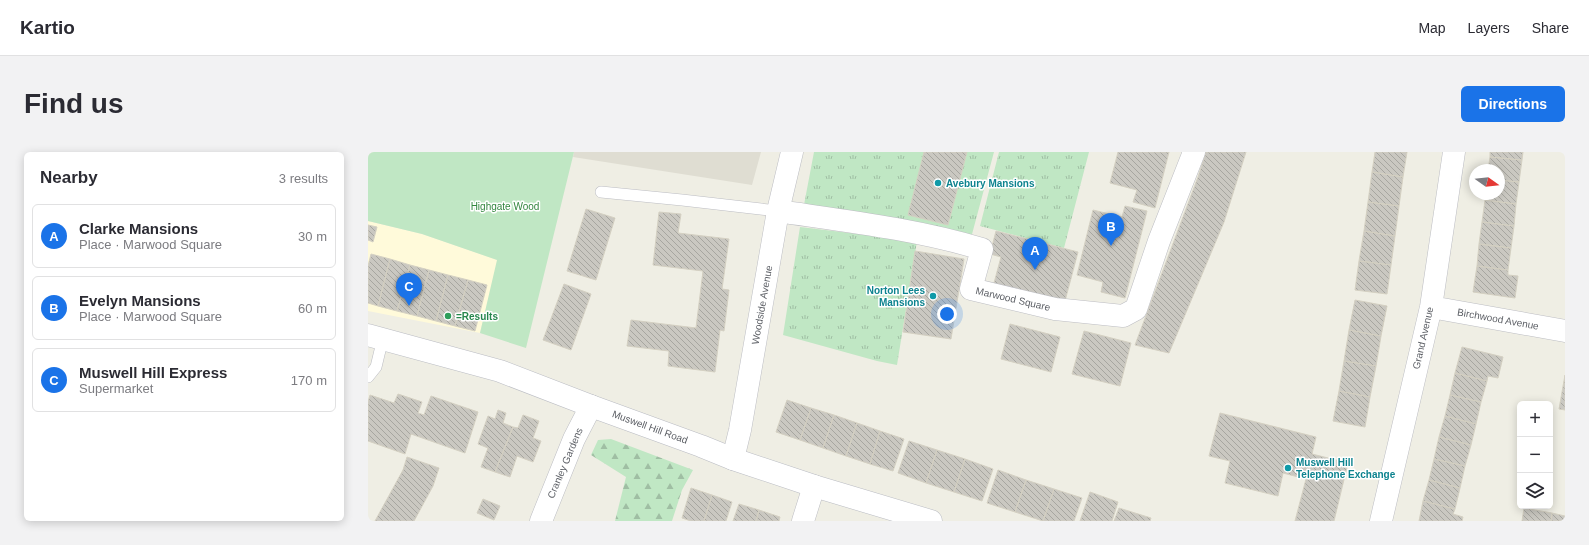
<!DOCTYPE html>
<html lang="en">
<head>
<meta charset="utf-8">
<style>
	:root { --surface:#fff; --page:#f2f2f3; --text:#2b2b33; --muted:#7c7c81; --line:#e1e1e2; --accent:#1a73e8 }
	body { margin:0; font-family:Helvetica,sans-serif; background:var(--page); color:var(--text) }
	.controls { position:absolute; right:12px; bottom:12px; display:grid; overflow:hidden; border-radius:6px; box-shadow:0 2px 10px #0003 }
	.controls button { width:36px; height:36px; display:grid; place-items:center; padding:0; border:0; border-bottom:1px solid var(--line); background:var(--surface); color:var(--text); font:20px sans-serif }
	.compass { position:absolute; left:1101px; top:12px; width:36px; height:36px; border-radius:50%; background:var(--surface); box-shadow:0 2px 10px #0003; rotate:105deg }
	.you { position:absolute; left:579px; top:162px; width:14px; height:14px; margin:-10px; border:3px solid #fff; border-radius:50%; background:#1a73e8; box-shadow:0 0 0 6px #1a73e833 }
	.badge { display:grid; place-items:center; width:26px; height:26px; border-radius:50%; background:var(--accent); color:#fff; font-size:13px; font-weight:700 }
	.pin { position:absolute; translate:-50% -33px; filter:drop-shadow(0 1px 2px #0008) }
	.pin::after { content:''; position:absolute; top:21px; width:14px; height:12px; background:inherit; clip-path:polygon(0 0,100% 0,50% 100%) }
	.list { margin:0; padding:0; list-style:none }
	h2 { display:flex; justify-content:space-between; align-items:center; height:52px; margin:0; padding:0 16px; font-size:17px }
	h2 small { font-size:13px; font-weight:400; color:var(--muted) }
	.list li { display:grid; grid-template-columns:26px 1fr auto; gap:12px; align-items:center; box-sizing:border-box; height:64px; margin:0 8px 8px; padding:0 8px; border:1px solid var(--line); border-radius:6px }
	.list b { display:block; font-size:15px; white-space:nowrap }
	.list p { margin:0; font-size:13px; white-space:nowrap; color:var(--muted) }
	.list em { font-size:13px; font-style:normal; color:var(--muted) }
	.icon { flex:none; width:22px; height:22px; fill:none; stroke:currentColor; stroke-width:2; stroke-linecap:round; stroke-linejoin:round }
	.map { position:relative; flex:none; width:1197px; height:369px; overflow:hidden; border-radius:6px }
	header { display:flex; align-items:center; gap:24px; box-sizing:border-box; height:56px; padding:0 20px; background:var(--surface); border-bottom:1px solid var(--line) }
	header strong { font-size:19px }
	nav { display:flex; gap:22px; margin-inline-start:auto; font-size:14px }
	.intro { display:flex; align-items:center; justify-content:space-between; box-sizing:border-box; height:96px; padding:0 24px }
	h1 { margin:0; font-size:28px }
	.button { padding:10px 18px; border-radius:6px; background:var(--accent); color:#fff; font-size:14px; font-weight:700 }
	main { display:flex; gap:24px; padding:0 24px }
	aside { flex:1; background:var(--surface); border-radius:6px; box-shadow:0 2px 10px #0003 }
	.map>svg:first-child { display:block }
	.commercial { fill:#fffada }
	.education { fill:#dfddd2 }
	.grass { fill:url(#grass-tufts) }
	.forest { fill:url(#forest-firs) }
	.park { fill:#c0e7c4 }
	.building { fill:url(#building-back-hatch); stroke:#d4d0c2 }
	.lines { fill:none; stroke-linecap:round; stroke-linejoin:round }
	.service-casing { stroke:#bcbdc3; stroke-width:12 }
	.minor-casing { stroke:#bcbdc3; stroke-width:23 }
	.tertiary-casing { stroke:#bcbdc3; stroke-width:23 }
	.secondary-casing { stroke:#babcc3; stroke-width:23 }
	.service { stroke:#fff; stroke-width:11 }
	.minor { stroke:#fff; stroke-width:22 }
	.tertiary { stroke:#fff; stroke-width:22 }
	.secondary { stroke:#fff; stroke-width:22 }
	.culture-dot { fill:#0f9aa8; stroke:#fff; stroke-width:1.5 }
	.leisure-dot { fill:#2e9e5b; stroke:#fff; stroke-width:1.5 }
	.labels { text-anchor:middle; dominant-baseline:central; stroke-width:3; stroke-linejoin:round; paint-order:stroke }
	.culture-label { font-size:10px; font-weight:bold; fill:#0d838f; stroke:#fff; text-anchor:start }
	.park-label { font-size:10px; fill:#33863f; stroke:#fff }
	.street-label { font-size:10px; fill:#5c5f65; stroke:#fff }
	.leisure-label { font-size:10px; font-weight:bold; fill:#27864d; stroke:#fff; text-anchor:start }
</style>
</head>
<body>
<header>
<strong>Kartio</strong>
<nav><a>Map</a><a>Layers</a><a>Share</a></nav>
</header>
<div class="intro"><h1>Find us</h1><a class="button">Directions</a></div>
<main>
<aside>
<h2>Nearby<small>3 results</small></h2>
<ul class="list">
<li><span class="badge">A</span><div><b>Clarke Mansions</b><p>Place · Marwood Square</p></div><em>30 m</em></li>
<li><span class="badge">B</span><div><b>Evelyn Mansions</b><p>Place · Marwood Square</p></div><em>60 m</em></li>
<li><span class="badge">C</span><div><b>Muswell Hill Express</b><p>Supermarket</p></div><em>170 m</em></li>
</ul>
</aside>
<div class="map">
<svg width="1197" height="369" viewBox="0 0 1197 369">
	<defs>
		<pattern id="grass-tufts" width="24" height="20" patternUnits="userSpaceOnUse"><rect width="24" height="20" fill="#c0e7c4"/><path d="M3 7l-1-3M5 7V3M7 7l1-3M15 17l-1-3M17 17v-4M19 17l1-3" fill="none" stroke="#9fbea3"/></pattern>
		<pattern id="forest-firs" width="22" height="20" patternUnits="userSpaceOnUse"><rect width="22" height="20" fill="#c0e7c4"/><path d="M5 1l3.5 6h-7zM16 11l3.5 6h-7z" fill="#9fbea3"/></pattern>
		<pattern id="building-back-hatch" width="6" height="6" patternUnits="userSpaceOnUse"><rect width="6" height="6" fill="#cac8c1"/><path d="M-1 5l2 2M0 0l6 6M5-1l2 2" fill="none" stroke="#a7a6a0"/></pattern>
	</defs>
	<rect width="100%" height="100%" fill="#efeee4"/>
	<path class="commercial" d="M0,69L54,82L130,108L112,181L0,159Z"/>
	<path class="education" d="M206,0H393L384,33L205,5Z"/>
	<path class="grass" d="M446,0H626L603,86L435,58Z
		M631,0H721L696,96L612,74Z
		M432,75L549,89L529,213L509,209L415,183Z"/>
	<path class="forest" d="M243,287L325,318L314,338L304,369H247L258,325L223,303L230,288Z"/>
	<path class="park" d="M0,0H206L158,196L112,181L129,108L54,82L0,69Z"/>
	<path class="building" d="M556,0H599L580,73L540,63Z
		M750,0H801L787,56L765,50L769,38L742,31Z
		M838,0H878L856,70L801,201L767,193L830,25Z
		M1007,0H1039L1035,25L1004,20Z
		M1122,0H1155L1154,8L1122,5Z
		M1122,5L1154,8L1151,30L1131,28V18H1120Z
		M1004,20L1035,25L1031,54L1000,50Z
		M1131,28L1151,30L1148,52L1117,48V42H1131Z
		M1117,48L1148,52L1146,74L1114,70Z
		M1000,50L1031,54L1027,84L996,79Z
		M757,54L779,59L757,146L733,140L735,130L709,123L725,58L754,65Z
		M218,57L247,66L228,128L199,119Z
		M291,60L313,62L310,81L361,87L354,137L361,138L356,179L352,178L347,220L300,214L301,199L259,194L263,168L328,176L335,119L285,113Z
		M1114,70L1146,74L1143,96L1111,92Z
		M0,73L9,75L5,90L0,88Z
		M628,79L710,100L697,149L626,131L633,105L622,102Z
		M996,79L1027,84L1023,113L991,109Z
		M1111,92L1143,96L1140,118L1109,114Z
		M547,99L596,107L583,187L535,180Z
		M3,102L22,107L10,154L0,151V114Z
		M22,107L42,113L29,159L10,154Z
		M991,109L1023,113L1019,142L987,138Z
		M42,113L61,118L49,164L29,159Z
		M1109,114L1140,118V123L1150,124L1147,146L1105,140Z
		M61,118L80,123L68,169L49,164Z
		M80,123L100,128L87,174L68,169Z
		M100,128L119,133L107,179L87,174Z
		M196,132L223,142L203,198L175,188Z
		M987,148L1019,154L1013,184L981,178Z
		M642,172L692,185L683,220L633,207Z
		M981,178L1013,184L1008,214L976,209Z
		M716,179L763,191L752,234L704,222Z
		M1094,195L1135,205L1130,226L1120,224L1119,229L1087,221Z
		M976,209L1008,214L1002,245L971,239Z
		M1087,221L1119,229L1113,250L1082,243Z
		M1197,223V258L1191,257Z
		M971,239L1002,245L997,275L965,269Z
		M30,242L54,250L50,261L56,263L63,244L110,260L97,301L43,282L37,302L0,289V250L2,243L26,251Z
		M1082,243L1113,250L1108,272L1077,264Z
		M419,248L443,256L432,288L408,280Z
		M443,256L466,263L455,296L432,288Z
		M130,258L138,261L135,271L145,275L127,320L113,315L120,296L110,292L120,264L127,267Z
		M852,261L948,285L944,302L980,311L966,369H927L938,327L915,321L910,344L857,331L862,309L841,304Z
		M155,263L171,269L165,286L173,289L165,310L149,304L142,325L127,320L145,275L150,276Z
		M466,263L489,271L478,304L455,296Z
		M1077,264L1108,272L1103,293L1071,285Z
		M489,271L512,279L502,312L478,304Z
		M512,279L536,287L525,319L502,312Z
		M1071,285L1103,293L1097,314L1066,307Z
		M541,289L569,298L558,331L530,321Z
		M569,298L597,307L586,340L558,331Z
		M39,305L71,316L65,334L46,369H7L35,318Z
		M597,307L625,317L614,349L586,340Z
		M1066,307L1097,314L1092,336L1061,328Z
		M630,318L658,328L647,360L619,351Z
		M658,328L686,337L675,369L647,360Z
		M1061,328L1092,336L1087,357L1055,349Z
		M323,336L344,343L336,369H323L314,366Z
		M686,337L714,346L706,369H675Z
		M722,340L750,350L744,369H712Z
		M344,343L364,350L358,369H336Z
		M115,347L132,354L126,368L109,361Z
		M1055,349L1087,357L1085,362L1095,365L1094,369H1051Z
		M371,352L391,358L388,369H365Z
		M751,356L783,366L782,369H746Z
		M1156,356L1184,361L1183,369H1154Z
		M391,358L412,365L411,369H388Z
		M1184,361L1197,364V369H1183Z"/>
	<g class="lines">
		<g class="service-casing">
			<path id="service" d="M233,40L314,48L410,59
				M0,225L8,215L15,186"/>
		</g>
		<g class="minor-casing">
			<path id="minor" d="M410,59C478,69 548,77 614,97L603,137L687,157L755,164L768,157L791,89L826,0
				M1063,155L1197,179
				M435,369L446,334
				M1013,369L1063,155L1086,0"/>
		</g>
		<g class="tertiary-casing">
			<path id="tertiary" d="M365,307L372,278L410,59L424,0
				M173,369L206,287L223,254"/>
		</g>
		<g class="secondary-casing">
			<path id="secondary" d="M0,183L132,219L223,254L333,294L365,307L446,334L563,369"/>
		</g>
		<use href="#service" class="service"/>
		<use href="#minor" class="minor"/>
		<use href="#tertiary" class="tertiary"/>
		<use href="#secondary" class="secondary"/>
	</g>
	<g class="culture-dot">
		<circle cx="570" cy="31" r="4"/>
		<circle cx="565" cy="144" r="4"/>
		<circle cx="920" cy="316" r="4"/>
	</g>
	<circle class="leisure-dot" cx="80" cy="164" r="4"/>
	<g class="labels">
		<g class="culture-label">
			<text x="578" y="31">Avebury Mansions</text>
			<text x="557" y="138" text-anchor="end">Norton Lees<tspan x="557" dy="12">Mansions</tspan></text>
			<text x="928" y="310">Muswell Hill<tspan x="928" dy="12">Telephone Exchange</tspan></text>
		</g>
		<g class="park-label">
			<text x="137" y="54">Highgate Wood</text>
		</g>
		<g class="street-label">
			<text transform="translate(645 147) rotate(13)">Marwood Square</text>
			<text transform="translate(394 153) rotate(-80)">Woodside Avenue</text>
			<text transform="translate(1130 167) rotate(10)">Birchwood Avenue</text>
			<text transform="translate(1055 186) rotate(-77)">Grand Avenue</text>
			<text transform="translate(282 275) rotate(20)">Muswell Hill Road</text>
			<text transform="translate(197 311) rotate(-67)">Cranley Gardens</text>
		</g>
		<g class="leisure-label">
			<text x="88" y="164">=Results</text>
		</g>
	</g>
</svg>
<div class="controls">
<button>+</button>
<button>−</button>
<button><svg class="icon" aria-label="layers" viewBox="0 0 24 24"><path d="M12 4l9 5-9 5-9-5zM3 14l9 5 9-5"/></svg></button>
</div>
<svg class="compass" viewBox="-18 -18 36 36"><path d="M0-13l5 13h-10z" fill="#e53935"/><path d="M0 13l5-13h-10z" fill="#7c7c81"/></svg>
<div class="you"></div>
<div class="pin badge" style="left:667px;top:118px">A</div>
<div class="pin badge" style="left:743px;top:94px">B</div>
<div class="pin badge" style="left:41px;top:154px">C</div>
</div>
</main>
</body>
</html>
